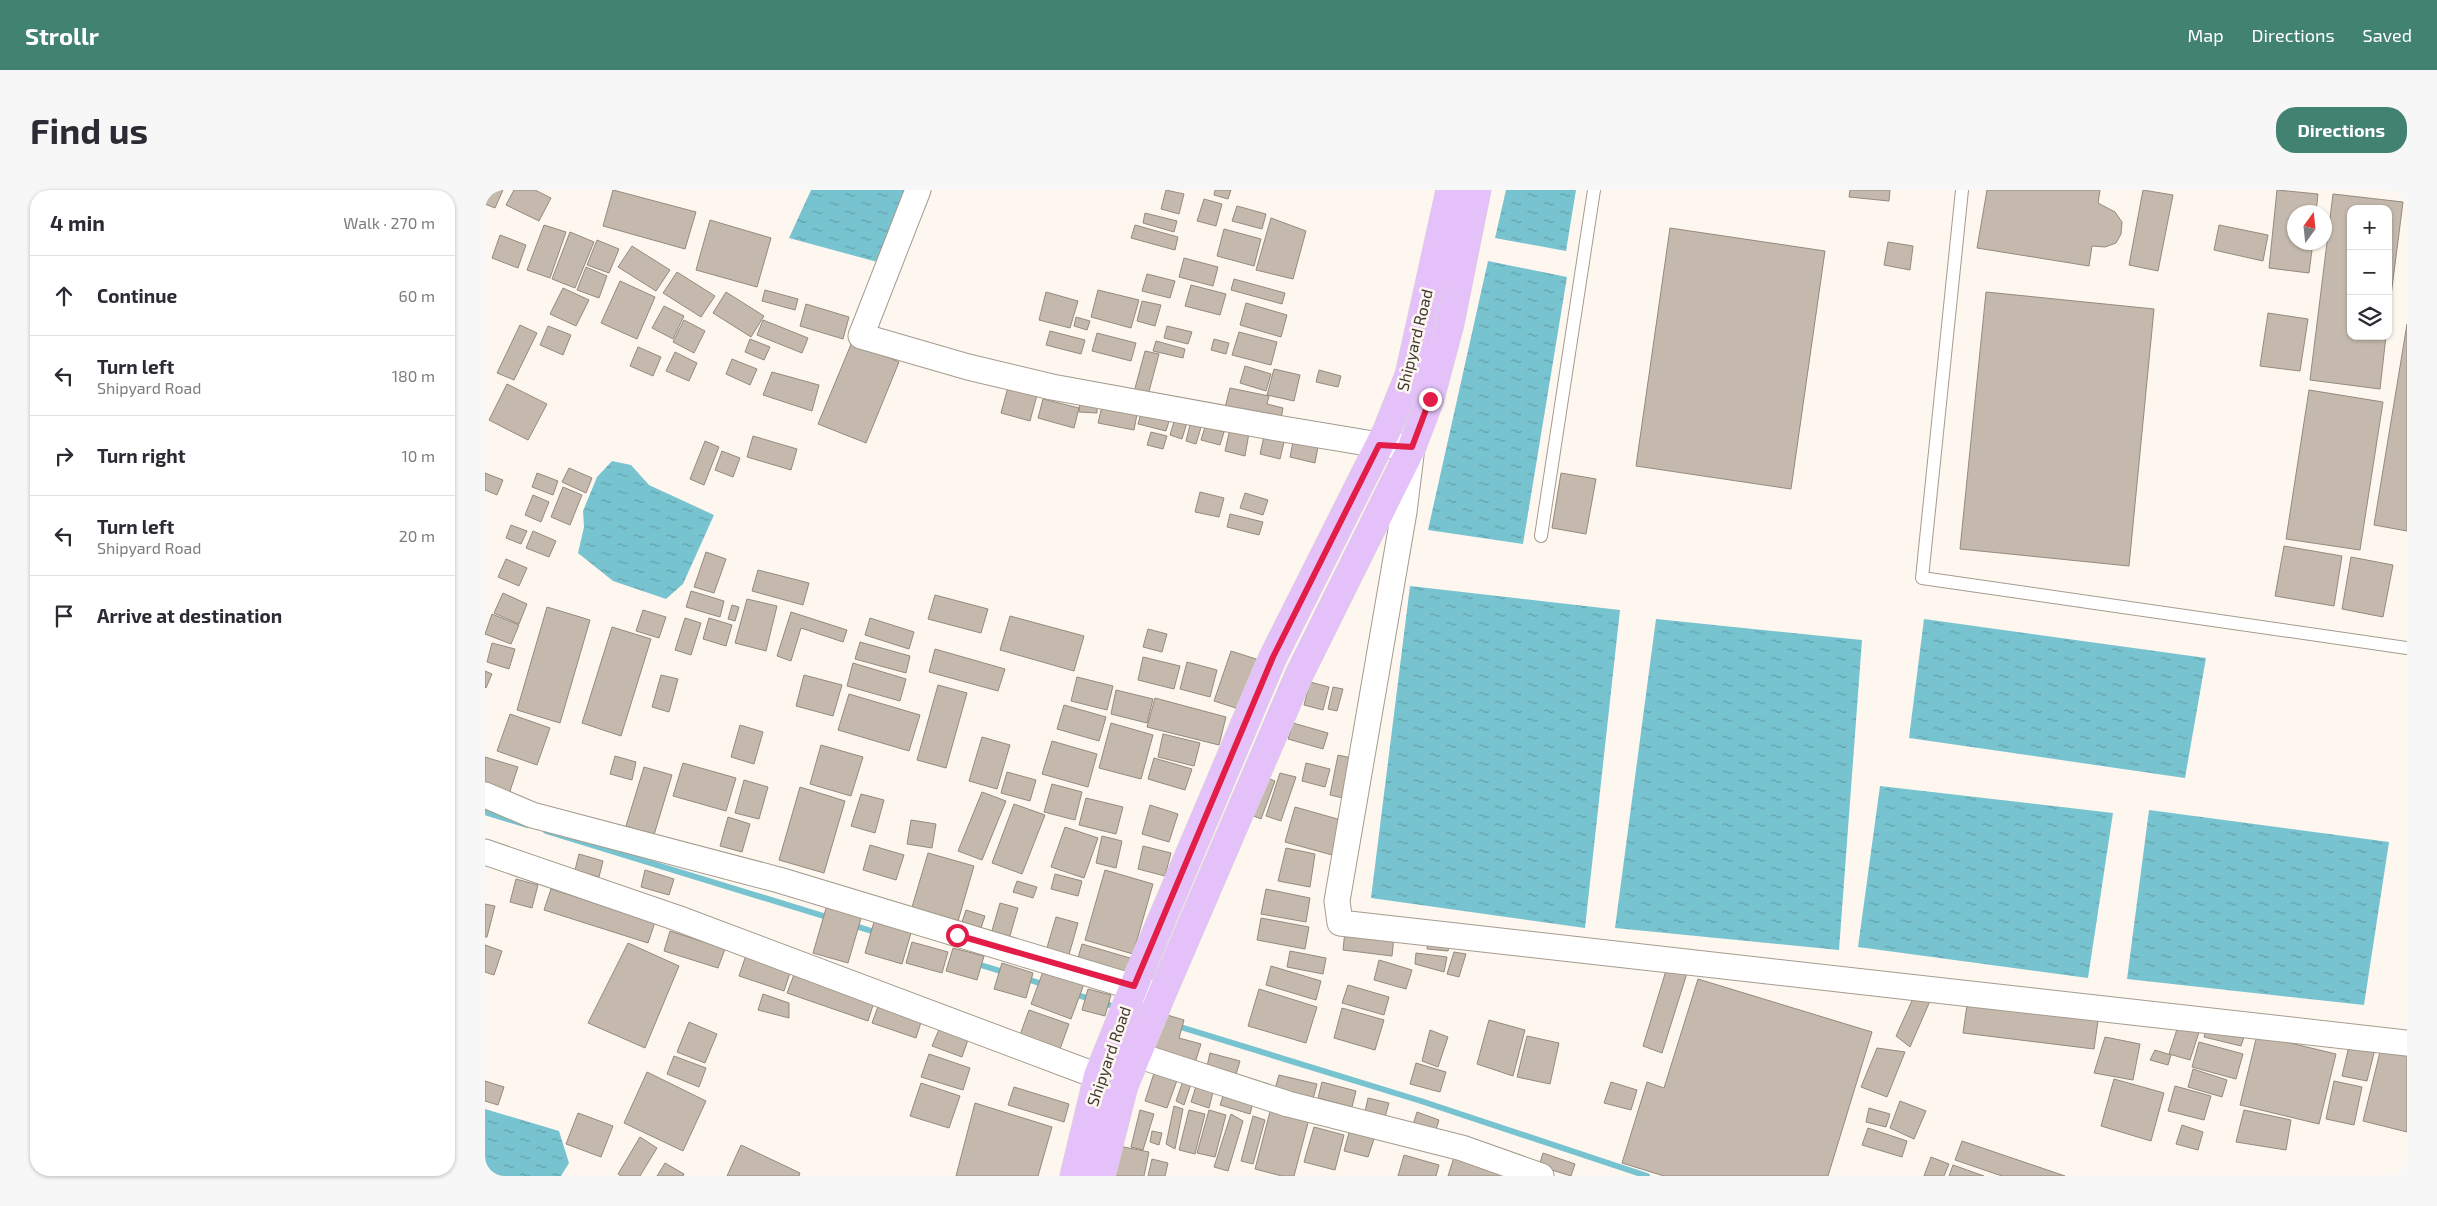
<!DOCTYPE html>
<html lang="en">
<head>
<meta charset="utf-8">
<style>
	:root { --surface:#fff; --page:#f7f7f7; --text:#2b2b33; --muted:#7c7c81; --line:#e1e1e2; --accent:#418271 }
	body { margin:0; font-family:"Exo 2",sans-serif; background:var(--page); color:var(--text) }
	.controls { position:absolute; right:15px; top:15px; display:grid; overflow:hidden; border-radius:10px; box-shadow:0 1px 4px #0004 }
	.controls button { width:45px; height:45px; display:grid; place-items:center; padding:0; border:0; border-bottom:1px solid var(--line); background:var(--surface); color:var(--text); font:25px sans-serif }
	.compass { position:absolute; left:1802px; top:15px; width:45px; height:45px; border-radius:50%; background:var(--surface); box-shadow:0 1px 4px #0004; rotate:15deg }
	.stop { position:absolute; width:15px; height:15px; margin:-11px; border:4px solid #e11d48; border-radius:50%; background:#fff }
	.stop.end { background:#e11d48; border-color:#fff; box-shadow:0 1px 5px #0008 }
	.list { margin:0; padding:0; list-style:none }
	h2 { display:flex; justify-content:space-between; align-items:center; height:65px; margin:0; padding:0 20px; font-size:21px }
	h2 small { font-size:16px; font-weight:400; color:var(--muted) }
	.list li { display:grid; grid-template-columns:32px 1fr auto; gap:15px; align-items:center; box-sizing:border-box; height:80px; padding:0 20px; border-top:1px solid var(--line) }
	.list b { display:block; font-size:19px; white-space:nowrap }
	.list p { margin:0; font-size:16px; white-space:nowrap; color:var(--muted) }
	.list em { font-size:16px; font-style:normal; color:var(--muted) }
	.icon { flex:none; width:28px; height:28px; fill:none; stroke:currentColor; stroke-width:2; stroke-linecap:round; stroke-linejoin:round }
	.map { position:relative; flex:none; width:1922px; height:986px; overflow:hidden; border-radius:20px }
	header { display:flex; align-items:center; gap:30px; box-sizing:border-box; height:70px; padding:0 25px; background:var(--accent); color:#fff }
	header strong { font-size:24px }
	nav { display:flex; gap:28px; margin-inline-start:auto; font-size:18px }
	.intro { display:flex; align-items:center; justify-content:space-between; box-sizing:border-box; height:120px; padding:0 30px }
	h1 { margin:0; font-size:35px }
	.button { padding:12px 22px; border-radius:20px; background:var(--accent); color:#fff; font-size:18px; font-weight:700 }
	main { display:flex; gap:30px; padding:0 30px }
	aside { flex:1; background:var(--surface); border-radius:20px; box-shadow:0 1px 4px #0004 }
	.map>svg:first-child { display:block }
	.water { fill:url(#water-ripples) }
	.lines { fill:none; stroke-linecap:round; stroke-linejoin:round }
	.stream { stroke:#78c3d0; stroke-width:6 }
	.building { fill:#c4b9ac; stroke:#948a7e }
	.service-casing { stroke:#a59b8e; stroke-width:14 }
	.minor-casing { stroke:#a59b8e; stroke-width:27 }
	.primary-casing { stroke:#d8d7d6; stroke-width:29 }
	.service { stroke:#fff; stroke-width:12 }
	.minor { stroke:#fff; stroke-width:25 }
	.primary { stroke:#e4c2f9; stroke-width:28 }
	.route { stroke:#e11d48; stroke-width:6 }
	.labels { text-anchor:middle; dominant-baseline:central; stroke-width:5; stroke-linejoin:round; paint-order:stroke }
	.street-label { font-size:16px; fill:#3d3833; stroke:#fef7ef }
</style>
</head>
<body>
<header>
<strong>Strollr</strong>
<nav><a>Map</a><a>Directions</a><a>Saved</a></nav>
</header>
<div class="intro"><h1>Find us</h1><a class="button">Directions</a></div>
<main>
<aside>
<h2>4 min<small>Walk · 270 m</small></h2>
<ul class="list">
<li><svg class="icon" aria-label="ahead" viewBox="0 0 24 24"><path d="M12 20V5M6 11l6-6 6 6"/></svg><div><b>Continue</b></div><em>60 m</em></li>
<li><svg class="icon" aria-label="left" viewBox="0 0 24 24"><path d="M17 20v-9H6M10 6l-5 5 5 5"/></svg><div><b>Turn left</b><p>Shipyard Road</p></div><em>180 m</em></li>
<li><svg class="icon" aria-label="right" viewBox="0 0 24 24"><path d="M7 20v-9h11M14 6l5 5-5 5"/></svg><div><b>Turn right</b></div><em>10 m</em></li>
<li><svg class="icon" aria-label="left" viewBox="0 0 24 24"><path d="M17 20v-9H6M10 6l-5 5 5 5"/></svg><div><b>Turn left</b><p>Shipyard Road</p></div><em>20 m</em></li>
<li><svg class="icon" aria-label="arrive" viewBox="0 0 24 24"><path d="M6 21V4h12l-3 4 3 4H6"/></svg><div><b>Arrive at destination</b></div></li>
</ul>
</aside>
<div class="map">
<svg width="1922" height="986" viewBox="0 0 1922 986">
	<defs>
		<pattern id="water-ripples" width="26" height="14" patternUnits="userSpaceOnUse" patternTransform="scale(1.25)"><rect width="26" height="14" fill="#78c3d0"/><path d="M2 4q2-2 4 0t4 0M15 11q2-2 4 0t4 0" fill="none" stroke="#649fa9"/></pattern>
	</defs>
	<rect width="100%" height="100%" fill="#fef7ef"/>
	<path class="water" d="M326,0H423L396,73L304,48Z
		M1021,0H1091L1081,61L1010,48Z
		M1003,71L1082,87L1038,354L943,340Z
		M127,271L146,275L164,295L229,325L198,394L181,409L128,391L93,363L99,337L98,321L112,287Z
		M925,396L1135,420L1100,738L886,708Z
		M1171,429L1377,450L1354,760L1130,738Z
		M1439,429L1721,468L1700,588L1424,548Z
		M1395,596L1628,623L1603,788L1373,757Z
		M1664,620L1904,652L1879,815L1642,789Z
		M0,919L74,941L84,973L76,986H0Z"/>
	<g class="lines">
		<path class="stream" d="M0,622L42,635
			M61,641L345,728
			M367,735L393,743
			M489,773L522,783
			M539,788L560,795
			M586,803L634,818
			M689,835L936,911L1162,986"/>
	</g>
	<path class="building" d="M0,0H18L10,18L0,14Z
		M29,0H50L66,8L54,31L21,15Z
		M128,0L211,22L200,59L118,36Z
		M681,0L699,4L694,24L676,19Z
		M730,0H746L743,9L729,5Z
		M1365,0H1405L1404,11L1364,7Z
		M1502,0H1615L1613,13L1630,22L1637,32L1636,44L1631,53L1620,57L1607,56L1604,76L1492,58Z
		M1658,0L1688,5L1673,81L1644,75Z
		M1792,0L1833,4L1831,22H1810V52H1828L1824,83L1784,78Z
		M1848,4L1918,12L1903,129V19H1866V146H1901L1895,199L1825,190Z
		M719,9L737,14L731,36L712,31Z
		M752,16L781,24L777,39L747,31Z
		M660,23L692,31L689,42L658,33Z
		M786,28L821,41L808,89L771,80Z
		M225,30L286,48L272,97L211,80Z
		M59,35L81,42L65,88L42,80Z
		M650,35L693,47L690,60L646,48Z
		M1734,35L1783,45L1778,71L1729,60Z
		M1185,38L1340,61L1306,299L1151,276Z
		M739,39L776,49L769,76L732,66Z
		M85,42L109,52L90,98L67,89Z
		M15,45L41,55L33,78L7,68Z
		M112,50L134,59L124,83L102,75Z
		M1403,52L1428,56L1425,80L1399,75Z
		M147,56L185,80L171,101L133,77Z
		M699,68L733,77L728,96L694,87Z
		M101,77L122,86L114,108L92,100Z
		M192,82L230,106L216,127L178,103Z
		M662,84L690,91L685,108L657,101Z
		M749,89L800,103L797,114L746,100Z
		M135,91L170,107L152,149L116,133Z
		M706,95L741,104L735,125L700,116Z
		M78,98L104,110L91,136L65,124Z
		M280,100L313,109L310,120L277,111Z
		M613,100L654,110L646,138L606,127Z
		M241,102L279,126L266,147L228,123Z
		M561,102L593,111L585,138L554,130Z
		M1501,102L1669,119L1644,376L1475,359Z
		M657,111L676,115L670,136L652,131Z
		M761,113L802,125L796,147L755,135Z
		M321,114L364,127L358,149L315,136Z
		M179,116L199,126L188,149L167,138Z
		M1783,123L1823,129L1815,181L1775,176Z
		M591,127L605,131L602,140L589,136Z
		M199,130L220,141L209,163L188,152Z
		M278,130L323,148L317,163L272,145Z
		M1922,134V341L1889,335Z
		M35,135L52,143L29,190L12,183Z
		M63,136L86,145L78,165L55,155Z
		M682,136L707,142L703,154L679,148Z
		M565,141L600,150L596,164L561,155Z
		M754,142L792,152L786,175L747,165Z
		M612,143L651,153L646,171L607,161Z
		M265,149L285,157L279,170L260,162Z
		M729,149L744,153L741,164L726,160Z
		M671,151L700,159L698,168L668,161Z
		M367,152L414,172L381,253L333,234Z
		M153,157L176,167L168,186L145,176Z
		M660,161L674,164L663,205L649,202Z
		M190,162L212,173L204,191L181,181Z
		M247,169L272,179L265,195L241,184Z
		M760,176L786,184L781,201L755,193Z
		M789,179L815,185L809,211L782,205Z
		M834,180L856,186L853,197L831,192Z
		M287,182L334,195L327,221L278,205Z
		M22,194L62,214L43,250L4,230Z
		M523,197L552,205L545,231L516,223Z
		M745,198L784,206L782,214L798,218L796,229L739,222Z
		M1824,200L1898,212L1875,360L1801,349Z
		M558,209L594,218L589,238L553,228Z
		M595,210L612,211V223L594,222Z
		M618,212L653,219L649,240L613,233Z
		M657,220L685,228L681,241L653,234Z
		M691,225L703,229L697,249L685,245Z
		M706,231L717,234L711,254L701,251Z
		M720,237L739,242L735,255L716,250Z
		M745,239L764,243L760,266L740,261Z
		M666,242L682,246L678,259L662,255Z
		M780,242L800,248L795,269L775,264Z
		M268,246L312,259L306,280L262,267Z
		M220,251L234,257L219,295L205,289Z
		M808,252L833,257L830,273L805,267Z
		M237,261L255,268L248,287L230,280Z
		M84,278L107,288L101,303L77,292Z
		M0,283L18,290L12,305L0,300Z
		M52,283L73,291L68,305L47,297Z
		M1076,283L1111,289L1101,344L1067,338Z
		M78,297L97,305L85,335L66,327Z
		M715,302L739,308L734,327L710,322Z
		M760,303L783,310L778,325L755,318Z
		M48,305L64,312L56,332L40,325Z
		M745,324L778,332L774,345L742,337Z
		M26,335L42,341L36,354L21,348Z
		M48,341L71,351L64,367L41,358Z
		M1799,356L1857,366L1849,416L1790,406Z
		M221,362L241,369L229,403L209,397Z
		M1866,367L1908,375L1898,427L1857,419Z
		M21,369L42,378L34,396L13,387Z
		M273,380L324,393L318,415L267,401Z
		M206,401L239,411L235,427L201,417Z
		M18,403L42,414L34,434L9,423Z
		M450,405L503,419L496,443L443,429Z
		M262,409L292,416L281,461L250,453Z
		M247,415L254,417L250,431L243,429Z
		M62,417L105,430L75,533L32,520Z
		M158,420L181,427L174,448L151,441Z
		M306,422L362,440L358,452L316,438L306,471L292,466Z
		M7,424L34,435L26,454L0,444Z
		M525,426L599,446L589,481L515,460Z
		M200,428L216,433L206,465L190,460Z
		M224,428L247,435L241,456L218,449Z
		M385,428L429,442L424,459L380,445Z
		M127,437L166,449L136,546L97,533Z
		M663,439L682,444L677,462L658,457Z
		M375,452L425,466L421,483L370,469Z
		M7,453L30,459L24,479L2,472Z
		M450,459L520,479L513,501L444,482Z
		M746,461L774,470L757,520L729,511Z
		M658,467L695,476L689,499L653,490Z
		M702,472L732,480L725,507L695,499Z
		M368,473L421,489L415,511L362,496Z
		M0,481L7,484L1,498L0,497Z
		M176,485L193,489L184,522L167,517Z
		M319,485L357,495L348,526L311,516Z
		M592,487L628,496L622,520L586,511Z
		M825,492L844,497L838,520L819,515Z
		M453,495L482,503L461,578L432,570Z
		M848,497L858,499L852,521L843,519Z
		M631,500L668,509L662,533L626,524Z
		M364,504L435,525L424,561L353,540Z
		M670,508L741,527L734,555L662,537Z
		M579,515L621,527L614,551L572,539Z
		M25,524L65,538L52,575L12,561Z
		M626,533L668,545L656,589L614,578Z
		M808,533L843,543L838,559L803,549Z
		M255,535L278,542L269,574L246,567Z
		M678,544L715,553L709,576L673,567Z
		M497,547L525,555L512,599L484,591Z
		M567,551L612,564L603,597L557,584Z
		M336,555L378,567L366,606L325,594Z
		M853,565L871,569L862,609L845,605Z
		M130,566L151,572L147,590L125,584Z
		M0,567L33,577L24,604L0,596Z
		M669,568L707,579L700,600L663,589Z
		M198,573L251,588L241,621L188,606Z
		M821,573L845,579L840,597L817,591Z
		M159,577L187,585L169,645L141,636Z
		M522,582L551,590L545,611L516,603Z
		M795,583L811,587L796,631L781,626Z
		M774,585L790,591L776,629L761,623Z
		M259,590L283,597L274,629L250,623Z
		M567,594L597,602L590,630L559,622Z
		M315,597L360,611L339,683L294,670Z
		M497,602L521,611L497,670L473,661Z
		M376,604L399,610L390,643L366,636Z
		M601,608L638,617L631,644L594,635Z
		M529,614L560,625L537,684L507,673Z
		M665,615L693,624L684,652L657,644Z
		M810,617L856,630L847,665L800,652Z
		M243,627L265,634L257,662L235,656Z
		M426,630L451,634L447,658L422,654Z
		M580,637L613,648L599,688L566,677Z
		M617,646L637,651L631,678L611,673Z
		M385,655L419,665L411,690L378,680Z
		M658,656L686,663L680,686L653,679Z
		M801,658L830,664L825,697L793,691Z
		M443,663L489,676L471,738L425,724Z
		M94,664L118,671L114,687L90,680Z
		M160,680L189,689L184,705L156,697Z
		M620,680L668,694L648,764L600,750Z
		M570,684L597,691L593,706L566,699Z
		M31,689L53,695L47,718L25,712Z
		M532,691L552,697L548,708L528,702Z
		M66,699L170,732L163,753L59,720Z
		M781,699L825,708L821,732L776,724Z
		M515,713L533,718L524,749L506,744Z
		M0,714L10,716L2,747H0Z
		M342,715L377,725L363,773L328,763Z
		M481,720L500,726L494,744L475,738Z
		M571,727L593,733L583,768L561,761Z
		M776,728L824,737L820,759L772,750Z
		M389,732L426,743L417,774L380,763Z
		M185,741L240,759L233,778L179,761Z
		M860,741L909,747L907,766L858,760Z
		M944,746L966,749L963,761L942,759Z
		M427,752L463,762L457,783L421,773Z
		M143,753L194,776L160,858L103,833Z
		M597,754L645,768L639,789L591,775Z
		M0,755L17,761L9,785L0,782Z
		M468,758L499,766L492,790L461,781Z
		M805,761L841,768L838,784L802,777Z
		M969,762L981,764L974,787L962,784Z
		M931,763L962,767L959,782L930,774Z
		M261,765L306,780L299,801L254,786Z
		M894,770L927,780L921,799L889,790Z
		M517,773L548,783L541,808L509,799Z
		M1183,774L1203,780L1177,863L1158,856Z
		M786,776L836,791L831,810L781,795Z
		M559,779L599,794L586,829L546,814Z
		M310,782L390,809L383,831L302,803Z
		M1213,789L1387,842L1343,986H1179L1137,973L1162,892L1179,898Z
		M863,795L904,807L899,825L857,813Z
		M603,799L626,805L620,826L597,820Z
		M774,799L832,817L821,853L763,836Z
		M278,804L304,813V828L273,820Z
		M1430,804L1445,811L1425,857L1411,846Z
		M1483,808L1614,824L1609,859L1478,843Z
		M395,811L438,826L431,848L387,833Z
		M857,818L899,830L890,860L849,848Z
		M544,820L584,834L575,859L535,845Z
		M679,824L699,830L694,848L716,854L709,876L659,861Z
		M1004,830L1040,840L1028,886L992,874Z
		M204,832L232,844L220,873L192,862Z
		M1694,833L1716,836L1705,870L1684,864Z
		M1723,834L1762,838L1756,856L1719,847Z
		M455,837L484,847L477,867L447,856Z
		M945,840L963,847L953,877L937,871Z
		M1772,845L1851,864L1834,934L1755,915Z
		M1042,846L1074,853L1065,894L1032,887Z
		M1620,847L1655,854L1648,890L1609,883Z
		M1714,852L1758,864L1751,889L1707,877Z
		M1864,856L1889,863L1882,891L1857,886Z
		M1392,858L1420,862L1402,907L1376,897Z
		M1896,858L1922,865V942L1878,931Z
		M1670,860L1686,865L1683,875L1665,870Z
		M725,863L755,871L750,888L721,881Z
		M444,864L485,878L478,900L436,887Z
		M189,866L221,878L214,897L182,884Z
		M931,873L961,882L955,902L925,894Z
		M671,877L694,885L682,918L660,911Z
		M1708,879L1742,890L1737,907L1703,897Z
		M162,882L221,911L198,961L139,933Z
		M794,885L832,894L828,909L790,899Z
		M699,888L707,891L699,915L691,911Z
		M1629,889L1679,903L1666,951L1616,936Z
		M0,891L19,897L13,915L0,911Z
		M1849,891L1877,897L1869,935L1841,929Z
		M837,892L871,901L867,917L833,908Z
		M1126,892L1152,900L1146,920L1119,913Z
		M436,893L475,906L464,938L425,926Z
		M712,893L729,898L724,918L706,912Z
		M1690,896L1726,906L1719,930L1683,921Z
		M529,897L584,914L579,932L523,915Z
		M740,900L769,909L765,924L735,915Z
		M883,908L904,913L900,927L880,922Z
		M1415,911L1441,921L1429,949L1405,938Z
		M490,913L567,937L553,986H471Z
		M689,916L698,919L690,959L681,954Z
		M786,918L824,929L809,986H797L770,979Z
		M1384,918L1405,924L1401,937L1381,932Z
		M655,920L669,924L658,960L646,957Z
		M704,920L720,924L710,964L694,960Z
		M724,920L741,925L730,967L712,963Z
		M1759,920L1806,930L1801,960L1751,952Z
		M932,922L954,930L950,943L928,935Z
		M93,923L128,936L116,967L81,954Z
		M746,924L758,931L743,981L729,977Z
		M768,926L780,930L768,974L756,971Z
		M1697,935L1718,942L1713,960L1691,954Z
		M829,937L859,945L850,980L819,972Z
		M1383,938L1422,951L1417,967L1377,955Z
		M865,939L890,946L883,967L859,961Z
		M667,941L677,943L674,955L665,952Z
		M155,947L172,958L155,986H136L133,984Z
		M1477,951L1580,986H1517L1470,970Z
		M256,955L315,983L314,986H242Z
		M634,956L664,962L659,986H627Z
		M971,961L1020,986H963Z
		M1058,963L1090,974L1086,986L1054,976Z
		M919,965L954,975L951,986H913Z
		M1446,967L1464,974L1459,986H1439Z
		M667,969L683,973L680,986H663Z
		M180,973L199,984L198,986H172Z
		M1468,975L1499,986H1464Z"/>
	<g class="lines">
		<g class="service-casing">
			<path id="service" d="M1477,0L1437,388L1922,458
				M1056,346L1109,0"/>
		</g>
		<g class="minor-casing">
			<path id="minor" d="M433,0L376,146L483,177L567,197L792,238L894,255L927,257L919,322L852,711L855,733L1922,853
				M0,605L47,625L294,690L668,803
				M0,662L192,728L631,893
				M652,865L803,914L977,958L1056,986"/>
		</g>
		<g class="primary-casing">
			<path id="primary" d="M589,986L613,886L658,774L788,467L902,240L924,185L965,0
				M616,986L639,896L676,806L814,485L927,257L945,209L965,134L992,0"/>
		</g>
		<use href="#service" class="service"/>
		<use href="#minor" class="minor"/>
		<use href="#primary" class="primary"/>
	</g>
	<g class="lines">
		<path class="route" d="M472,745L649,796L788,467L894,255L927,257L945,209"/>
	</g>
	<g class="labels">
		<g class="street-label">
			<text transform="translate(929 150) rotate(-76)">Shipyard Road</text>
			<text transform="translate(623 866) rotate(-71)">Shipyard Road</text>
		</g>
	</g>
</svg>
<div class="controls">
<button>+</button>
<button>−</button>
<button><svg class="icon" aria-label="layers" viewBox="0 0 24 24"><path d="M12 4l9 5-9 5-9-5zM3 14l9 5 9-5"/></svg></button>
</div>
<svg class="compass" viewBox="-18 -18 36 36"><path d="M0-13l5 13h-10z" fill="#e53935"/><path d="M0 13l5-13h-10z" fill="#7c7c81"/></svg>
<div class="stop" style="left:472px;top:745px"></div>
<div class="stop end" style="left:945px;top:209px"></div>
</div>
</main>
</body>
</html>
